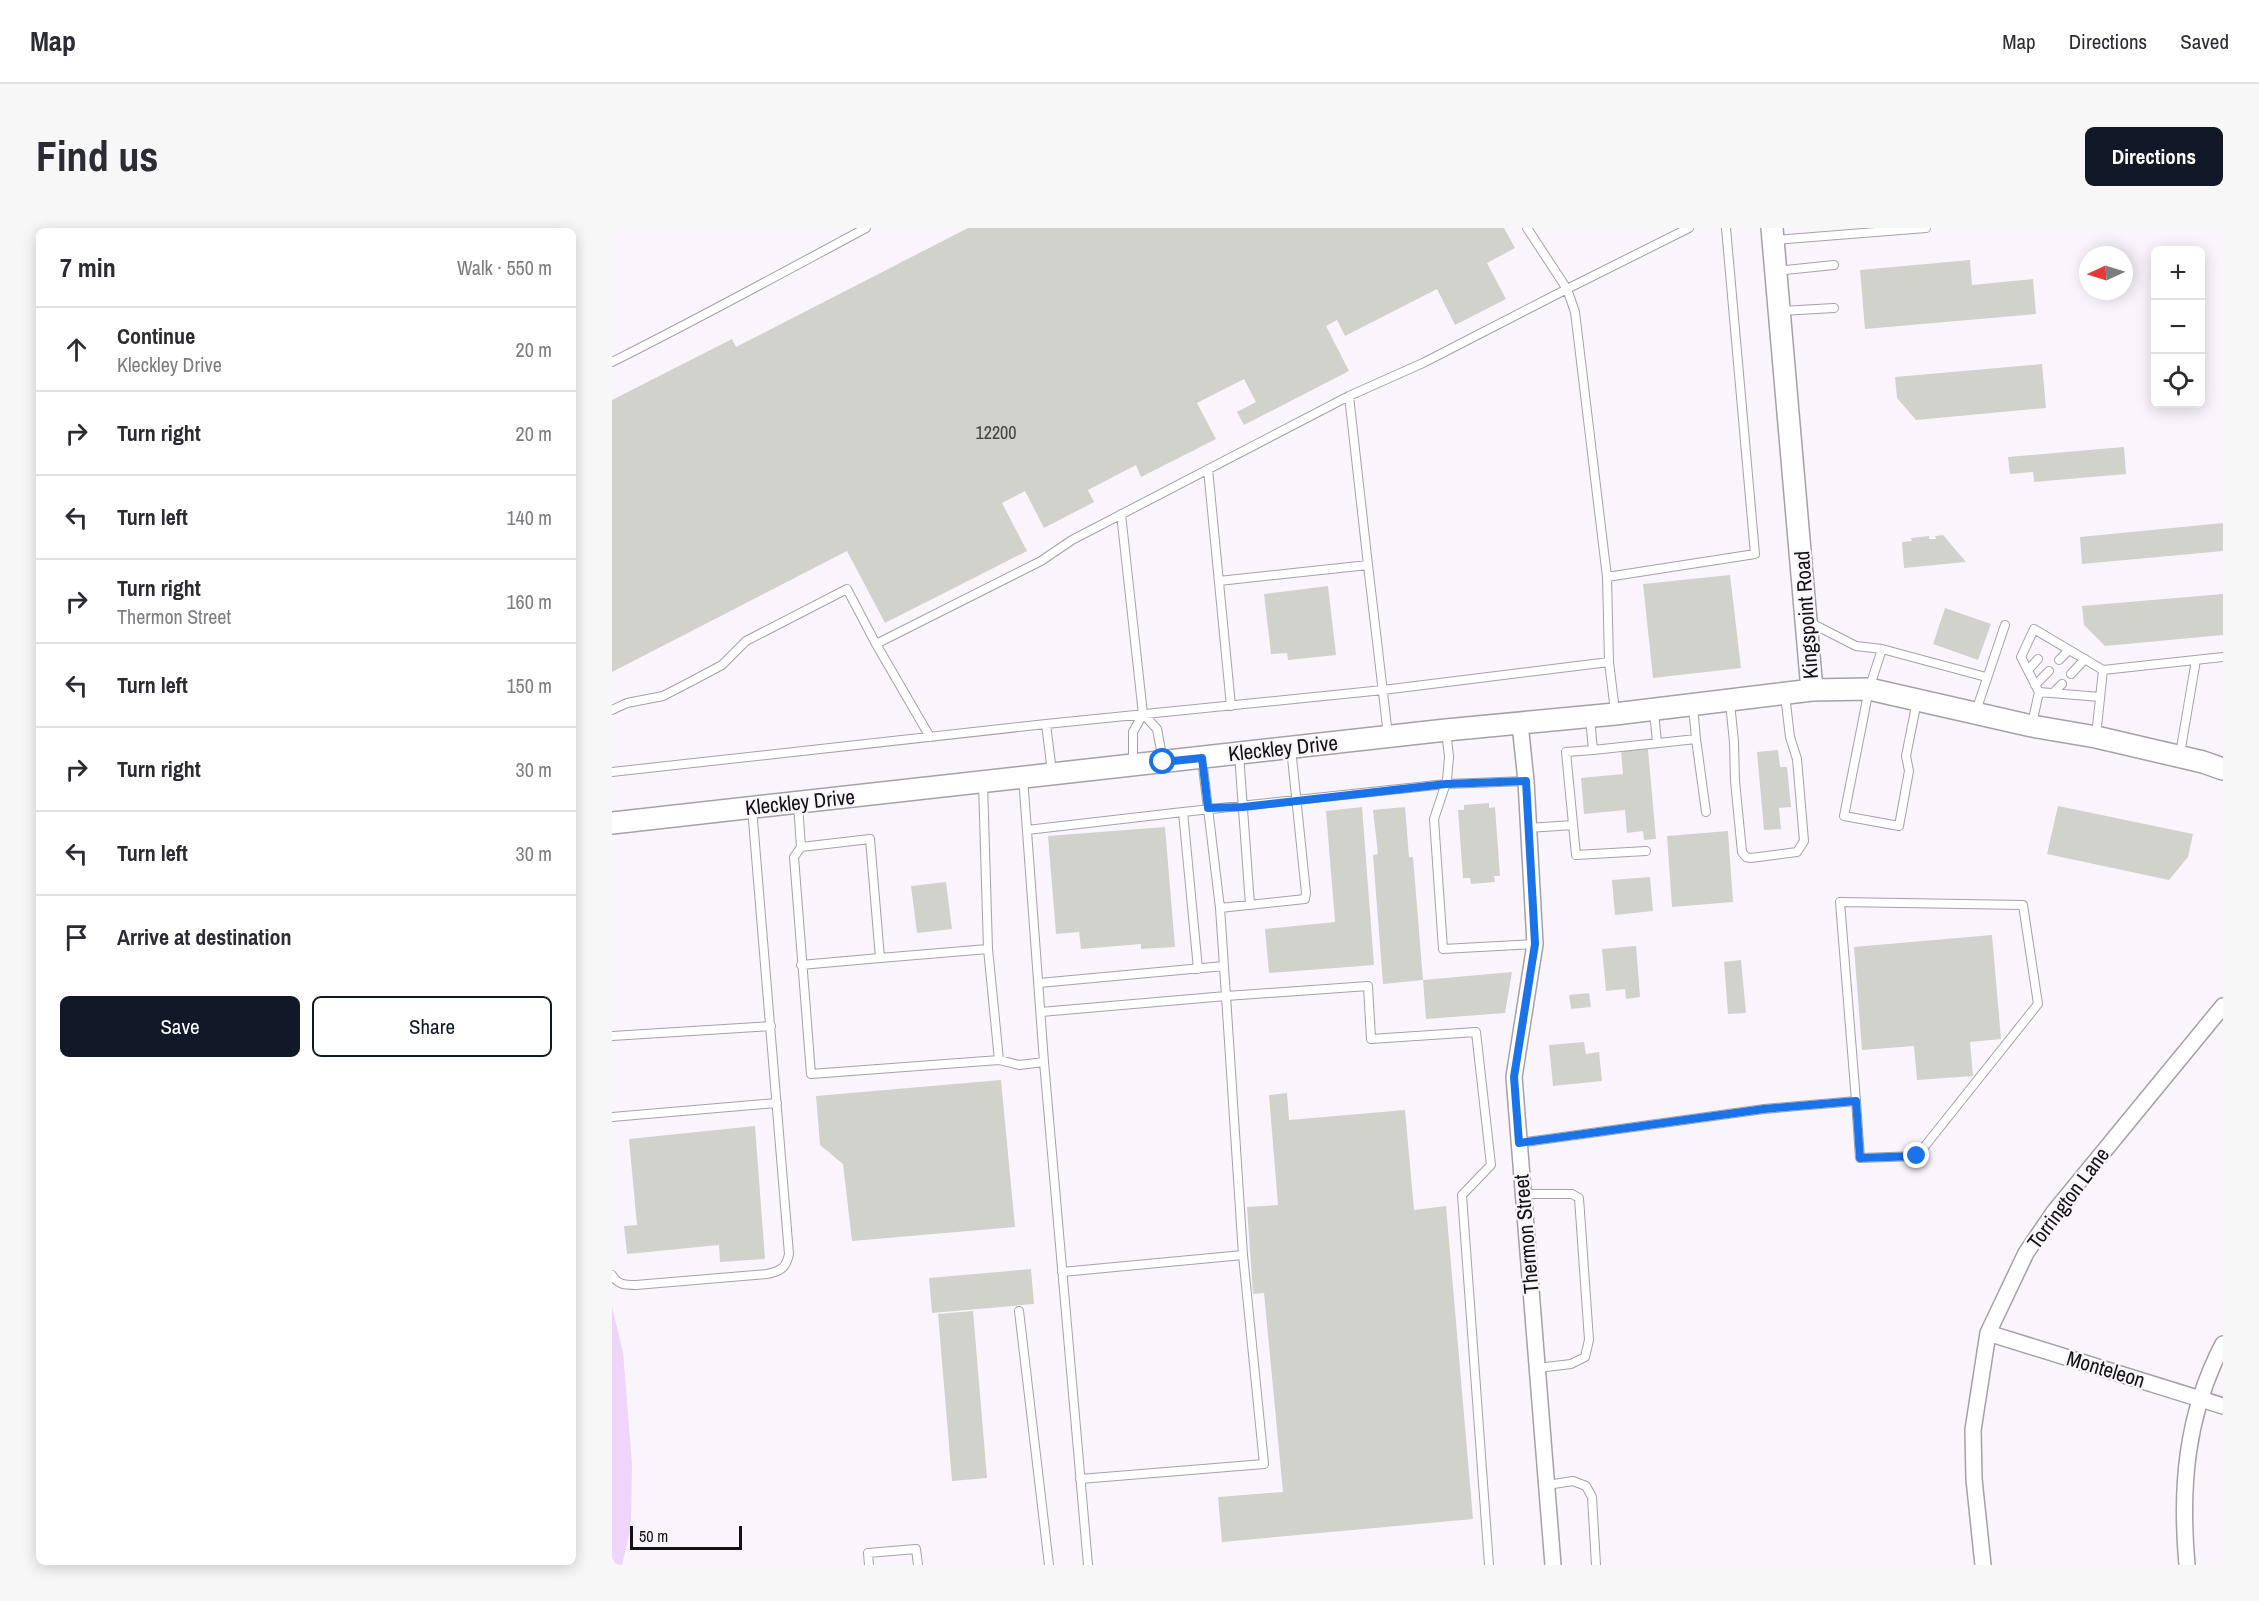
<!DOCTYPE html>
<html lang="en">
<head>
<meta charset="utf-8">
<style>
	:root { --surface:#fff; --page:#f7f7f7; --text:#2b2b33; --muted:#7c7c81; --line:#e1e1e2; --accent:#111827 }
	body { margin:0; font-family:"Archivo Narrow",sans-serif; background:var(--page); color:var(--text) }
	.controls { position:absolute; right:18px; top:18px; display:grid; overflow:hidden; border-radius:9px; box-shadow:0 3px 15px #0003 }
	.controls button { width:54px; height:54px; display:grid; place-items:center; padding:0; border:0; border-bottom:2px solid var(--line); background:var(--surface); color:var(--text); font:30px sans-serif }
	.compass { position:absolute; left:1467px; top:18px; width:54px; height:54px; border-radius:50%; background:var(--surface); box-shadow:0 3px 15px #0003; rotate:266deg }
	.scale { position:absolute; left:18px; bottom:15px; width:112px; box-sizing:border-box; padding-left:6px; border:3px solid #131113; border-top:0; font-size:16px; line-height:21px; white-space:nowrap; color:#131113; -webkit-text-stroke:4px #faf5fc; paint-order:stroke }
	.stop { position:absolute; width:18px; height:18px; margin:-14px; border:4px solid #1a73e8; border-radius:50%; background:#fff }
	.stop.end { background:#1a73e8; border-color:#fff; box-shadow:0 2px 6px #0008 }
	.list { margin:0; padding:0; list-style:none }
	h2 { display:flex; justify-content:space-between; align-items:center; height:78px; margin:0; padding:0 24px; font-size:26px }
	h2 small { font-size:20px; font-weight:400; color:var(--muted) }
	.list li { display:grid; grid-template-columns:39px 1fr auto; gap:18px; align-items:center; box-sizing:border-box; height:84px; padding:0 24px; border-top:2px solid var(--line) }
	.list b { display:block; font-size:22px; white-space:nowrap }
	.list p { margin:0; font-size:20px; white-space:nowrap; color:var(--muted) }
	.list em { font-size:20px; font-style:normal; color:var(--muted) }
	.actions { display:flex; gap:12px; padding:18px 24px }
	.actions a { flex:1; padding:14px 0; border:2px solid var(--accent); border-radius:9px; text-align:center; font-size:21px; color:var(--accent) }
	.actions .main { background:var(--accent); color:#fff }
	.icon { flex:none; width:33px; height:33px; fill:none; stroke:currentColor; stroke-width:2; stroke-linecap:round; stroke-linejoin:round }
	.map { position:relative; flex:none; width:1611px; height:1337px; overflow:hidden; border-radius:9px }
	header { display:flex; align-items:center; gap:36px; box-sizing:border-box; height:84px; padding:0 30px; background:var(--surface); border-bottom:2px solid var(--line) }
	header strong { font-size:28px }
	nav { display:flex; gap:33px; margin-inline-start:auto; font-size:21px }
	.intro { display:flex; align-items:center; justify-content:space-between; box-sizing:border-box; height:144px; padding:0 36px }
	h1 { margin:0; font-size:42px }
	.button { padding:15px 27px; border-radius:9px; background:var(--accent); color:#fff; font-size:21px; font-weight:700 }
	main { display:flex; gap:36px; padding:0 36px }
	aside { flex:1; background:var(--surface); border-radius:9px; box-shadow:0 3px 15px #0003 }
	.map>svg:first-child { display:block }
	.green { fill:#eed5f9 }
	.building { fill:#d1d2cb }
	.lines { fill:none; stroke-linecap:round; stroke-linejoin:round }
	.lane-casing { stroke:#a5a1a7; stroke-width:10 }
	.street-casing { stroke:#a5a1a7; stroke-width:18 }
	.secondary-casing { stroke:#a5a1a7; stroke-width:24 }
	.lane { stroke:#fff; stroke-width:8 }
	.street { stroke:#fff; stroke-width:15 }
	.secondary { stroke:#fff; stroke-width:21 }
	.route { stroke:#1a73e8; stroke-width:8 }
	.labels { text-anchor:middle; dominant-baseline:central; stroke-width:4.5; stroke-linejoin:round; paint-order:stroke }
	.number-label { font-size:18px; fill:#424141 }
	.street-label { font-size:21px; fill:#131113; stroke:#faf5fc }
</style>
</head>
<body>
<header>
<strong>Map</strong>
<nav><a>Map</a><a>Directions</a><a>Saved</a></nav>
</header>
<div class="intro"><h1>Find us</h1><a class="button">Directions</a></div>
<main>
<aside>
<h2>7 min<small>Walk · 550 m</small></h2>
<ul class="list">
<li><svg class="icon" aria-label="ahead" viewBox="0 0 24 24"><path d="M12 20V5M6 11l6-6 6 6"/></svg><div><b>Continue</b><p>Kleckley Drive</p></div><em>20 m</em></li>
<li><svg class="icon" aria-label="right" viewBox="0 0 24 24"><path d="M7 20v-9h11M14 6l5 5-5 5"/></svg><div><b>Turn right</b></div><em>20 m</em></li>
<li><svg class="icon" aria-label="left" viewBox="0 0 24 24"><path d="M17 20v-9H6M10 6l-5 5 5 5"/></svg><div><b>Turn left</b></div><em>140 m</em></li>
<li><svg class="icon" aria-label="right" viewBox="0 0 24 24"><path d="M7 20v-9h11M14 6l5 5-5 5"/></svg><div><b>Turn right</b><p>Thermon Street</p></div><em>160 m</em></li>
<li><svg class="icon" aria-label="left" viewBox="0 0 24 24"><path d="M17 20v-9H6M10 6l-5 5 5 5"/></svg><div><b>Turn left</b></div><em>150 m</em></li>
<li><svg class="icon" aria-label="right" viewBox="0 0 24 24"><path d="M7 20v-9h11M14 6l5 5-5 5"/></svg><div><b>Turn right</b></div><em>30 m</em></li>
<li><svg class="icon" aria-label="left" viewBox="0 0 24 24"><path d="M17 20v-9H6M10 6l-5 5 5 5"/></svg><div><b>Turn left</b></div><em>30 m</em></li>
<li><svg class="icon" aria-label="arrive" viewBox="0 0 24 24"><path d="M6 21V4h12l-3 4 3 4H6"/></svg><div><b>Arrive at destination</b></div></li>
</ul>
<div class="actions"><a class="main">Save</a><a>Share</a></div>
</aside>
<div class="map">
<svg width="1611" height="1337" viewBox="0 0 1611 1337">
	<rect width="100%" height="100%" fill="#faf5fc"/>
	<path class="green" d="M0,1079L11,1124L20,1236L19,1299L10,1337H0Z"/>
	<path class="building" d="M356,0H892L903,20L875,35L894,71L843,97L825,61L733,108L725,92L714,98L737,143L632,197L625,184L644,174L632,151L585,175L604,211L529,249L524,237L476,262L482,274L432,300L413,263L390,275L415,323L273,395L235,323L0,444V172L120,111L124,119Z
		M1358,32L1360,57L1421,51L1424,86L1253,101L1248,42Z
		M1430,136L1434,180L1304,192L1285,170L1283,149Z
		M1512,219L1514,246L1422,254L1421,244L1398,246L1396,229Z
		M1611,295V323L1470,336L1468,309Z
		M1331,307L1354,334L1292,340L1290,314L1300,313L1299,310L1317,308V311H1324L1323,308Z
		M1118,347L1129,440L1041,450L1031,356Z
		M716,358L724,427L676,432L675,425L659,426L652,366Z
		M1611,366V407L1493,418L1472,397L1470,378Z
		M1333,380L1379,396L1366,432L1321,416Z
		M1036,521L1044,611L1032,612L1031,603L1015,605L1013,582L972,586L969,550L1011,546L1009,523Z
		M1166,522L1168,539H1175L1179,579L1167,580L1169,601L1152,602L1145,524Z
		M877,575V580L883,579L888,648H882L883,654L859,656L858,650H851L846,582H852V577Z
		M1446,578L1581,606L1576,629L1557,652L1435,626Z
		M750,579L762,737L657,745L653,701L723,694L714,583Z
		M793,579L797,629H801L811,752L771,756L761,627L766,626L761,582Z
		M553,599L563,719L529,721V716L469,721L467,704L444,706L436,608Z
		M1116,603L1121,674L1060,679L1055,608Z
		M1038,649L1041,683L1003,687L1000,652Z
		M334,654L340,701L305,705L299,658Z
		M1380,707L1389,811L1358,814L1361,848L1305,852L1302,818L1250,822L1242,719Z
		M1024,718L1028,769L1014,771L1013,761L994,763L990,721Z
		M1129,732L1134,785L1116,786L1112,734Z
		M900,744L893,785L814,791L811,752Z
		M977,765L979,779L959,781L957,767Z
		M972,814L974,826L987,824L990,853L941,858L937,817Z
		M389,852L403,999L240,1013L231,936L208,917L204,868Z
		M675,865L677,892L793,882L802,982L834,978L861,1291L610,1314L606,1269L671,1264L652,1065L641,1066L635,979L666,977L657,867Z
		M143,898L153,1031L108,1034L107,1017L15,1026L12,998L25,997L17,911Z
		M419,1041L422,1076L320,1085L317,1050Z
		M361,1083L375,1250L340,1253L326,1086Z"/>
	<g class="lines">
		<g class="lane-casing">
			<path id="lane" d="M1163,12L1314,0
				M1164,43L1222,37
				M1169,83L1222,80
				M0,134C86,91 170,45 254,0
				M737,168L756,337
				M596,241L619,478
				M509,286L531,486L521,504V535
				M995,349L1143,326L1114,0
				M607,353L756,337L776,507
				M1197,394L1244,418L1270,421L1374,449
				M264,416L318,509
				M1270,421L1257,461L1232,588L1287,598L1297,543L1294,528L1305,473
				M1447,432L1457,422
				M1416,442L1426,431
				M1459,446L1473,431
				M1423,457L1437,443
				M1427,464L1409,429L1422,401L1491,442
				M1441,465L1450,456
				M1118,475L1122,514L1123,553L1130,624L1134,629L1139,630L1185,624L1192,613L1185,531L1178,509L1173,467
				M1081,478L1084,511
				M0,482L15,475L51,468L80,453L110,437L134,413L235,361L264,416L429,333L460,312L737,168L811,135L955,61L915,0
				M1003,483L997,434L995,349L963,84L955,61L1077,0
				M1042,483L1045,515
				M1364,483L1393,397
				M531,486L545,501L551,533
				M978,490L981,522L954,524L964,627L1034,623
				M434,496L440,544
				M1420,496L1427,464L1488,469
				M834,502L837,529L835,552L822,591L831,721L923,716
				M1484,508L1491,442L1611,429
				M981,522L1084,511L1094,584
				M627,526L638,677
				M1568,526L1584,432
				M590,531L608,680L614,768L756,758L759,811L864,804L879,937L850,967L877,1337
				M0,544L434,496L771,462L997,434
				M411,549L432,834L476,1337
				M371,555L376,721L387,832
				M186,576L189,619L182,629L199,846L387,832L407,837L432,834
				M571,584L834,556L914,553
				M916,600L961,597
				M415,602L571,584L586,741
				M189,619L258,611L268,730L376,721
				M608,680L693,671L694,665L679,520
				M189,737L268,730
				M427,755L612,738
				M429,784L614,768L631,1027L450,1044
				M0,808L159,798
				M0,889L165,875
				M907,915L1152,881L1244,873L1228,674L1411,677L1426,776L1305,928L1248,930L1244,873
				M911,966H960L967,970L977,1112L973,1129L959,1136L925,1140
				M0,1047C6,1057 13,1057 24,1057L155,1046C169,1043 174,1040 177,1026L140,580
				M407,1083L437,1337
				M468,1251L652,1236L631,1027
				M935,1257L961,1253L974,1258L980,1269L984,1337
				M257,1337L256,1325L304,1321L306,1337"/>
		</g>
		<g class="street-casing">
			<path id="street" d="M908,496L914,553L923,716L902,849L941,1337
				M1376,1105L1611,1178
				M1371,1337L1362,1251L1361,1202L1376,1105L1414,1025L1442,984L1611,778
				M1575,1337C1568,1259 1574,1187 1611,1116"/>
		</g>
		<g class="secondary-casing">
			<path id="secondary" d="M1160,0L1200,462
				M0,595L834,502L1003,486L1200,462L1257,461L1420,498L1484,509L1591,534L1611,541"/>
		</g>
		<use href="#lane" class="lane"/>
		<use href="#street" class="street"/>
		<use href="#secondary" class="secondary"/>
	</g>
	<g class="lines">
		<path class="route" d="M551,534L590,530L596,580L631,579L834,556L914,553L923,716L902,849L907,915L1152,881L1244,873L1248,930L1305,928"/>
	</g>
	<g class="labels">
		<g class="number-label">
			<text x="384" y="204">12200</text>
		</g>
		<g class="street-label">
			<text transform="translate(1194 387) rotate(-94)">Kingspoint Road</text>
			<text transform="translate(671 520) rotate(-6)">Kleckley Drive</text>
			<text transform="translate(188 574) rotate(-6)">Kleckley Drive</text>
			<text transform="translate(1456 970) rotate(-53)">Torrington Lane</text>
			<text transform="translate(914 1006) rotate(-95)">Thermon Street</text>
			<text transform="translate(1494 1141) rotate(17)">Monteleon</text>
		</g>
	</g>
</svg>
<div class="controls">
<button>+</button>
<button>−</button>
<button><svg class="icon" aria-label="locate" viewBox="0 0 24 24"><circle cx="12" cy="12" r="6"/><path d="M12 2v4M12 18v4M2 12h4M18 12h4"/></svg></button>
</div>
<svg class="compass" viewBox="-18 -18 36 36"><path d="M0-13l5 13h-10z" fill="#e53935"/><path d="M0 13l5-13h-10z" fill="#7c7c81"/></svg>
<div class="scale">50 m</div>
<div class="stop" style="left:551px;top:534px"></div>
<div class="stop end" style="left:1305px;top:928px"></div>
</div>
</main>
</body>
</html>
